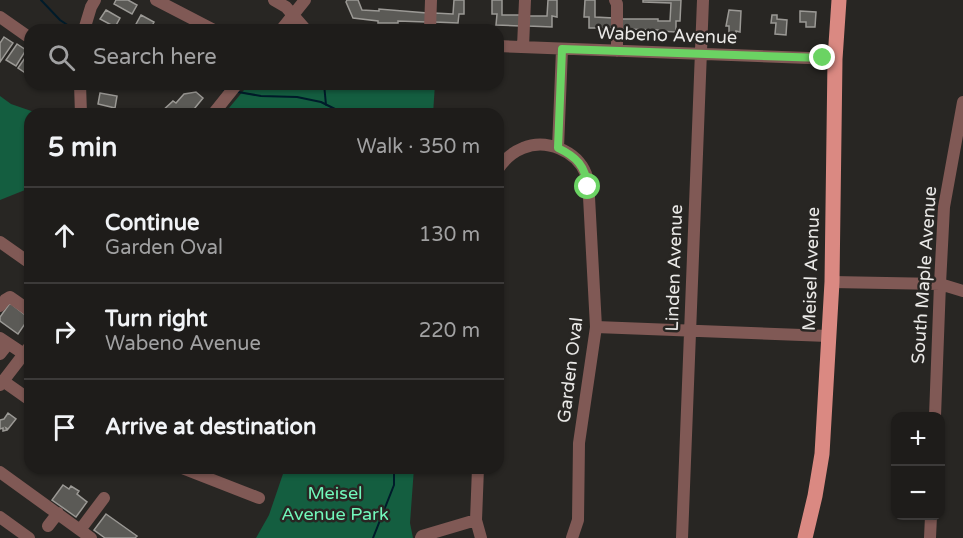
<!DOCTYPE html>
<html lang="en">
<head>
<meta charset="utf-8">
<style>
	:root { --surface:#1e1c1a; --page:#262523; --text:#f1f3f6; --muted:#a1a1a2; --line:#3c3a39 }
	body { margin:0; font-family:"Varela Round",sans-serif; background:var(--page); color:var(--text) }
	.controls { position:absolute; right:18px; bottom:18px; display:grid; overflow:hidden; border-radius:12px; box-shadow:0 2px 4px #0004 }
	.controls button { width:54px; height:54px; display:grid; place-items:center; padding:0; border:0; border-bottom:2px solid var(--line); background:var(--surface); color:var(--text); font:30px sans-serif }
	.stop { position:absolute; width:18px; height:18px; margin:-14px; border:4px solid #6bd363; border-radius:50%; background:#fff }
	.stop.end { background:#6bd363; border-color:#fff; box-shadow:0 2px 6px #0008 }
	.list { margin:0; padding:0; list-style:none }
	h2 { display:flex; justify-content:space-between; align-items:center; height:78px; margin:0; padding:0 24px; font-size:26px }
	h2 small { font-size:20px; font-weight:400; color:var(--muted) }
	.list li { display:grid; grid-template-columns:39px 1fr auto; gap:18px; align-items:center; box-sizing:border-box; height:96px; padding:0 24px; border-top:2px solid var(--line) }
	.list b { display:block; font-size:22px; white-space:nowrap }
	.list p { margin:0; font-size:20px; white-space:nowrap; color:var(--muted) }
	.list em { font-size:20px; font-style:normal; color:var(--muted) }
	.icon { flex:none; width:33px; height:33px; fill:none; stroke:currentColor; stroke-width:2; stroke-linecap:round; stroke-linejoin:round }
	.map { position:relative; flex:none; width:963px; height:538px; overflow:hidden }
	.search { position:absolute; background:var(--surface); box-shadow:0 2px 4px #0004; left:24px; top:24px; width:480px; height:66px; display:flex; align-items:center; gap:15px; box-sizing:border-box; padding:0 21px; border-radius:18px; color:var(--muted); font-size:22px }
	.panel { position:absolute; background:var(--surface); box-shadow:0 2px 4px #0004; left:24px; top:108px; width:480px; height:366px; border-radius:18px }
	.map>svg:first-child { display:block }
	.green { fill:#145e40 }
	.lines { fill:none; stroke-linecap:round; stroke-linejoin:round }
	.stream { stroke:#001b2a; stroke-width:2 }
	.building { fill:#5b5a56; stroke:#9b9995; stroke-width:1.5 }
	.minor { stroke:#805955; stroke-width:12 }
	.major { stroke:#da8982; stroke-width:15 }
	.route { stroke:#6bd363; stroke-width:8 }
	.labels { text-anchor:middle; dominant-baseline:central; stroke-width:5; stroke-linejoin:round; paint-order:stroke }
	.street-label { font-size:18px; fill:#eae9e7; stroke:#282623 }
	.park-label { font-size:18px; fill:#72f8bb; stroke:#282623 }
</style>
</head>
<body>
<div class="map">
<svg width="963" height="538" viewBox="0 0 963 538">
	<rect width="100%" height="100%" fill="#282623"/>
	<path class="green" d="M249,84H435L433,114H224Z
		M0,96L11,104L40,114H30V188L0,200Z
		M285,468H414L410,523L413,538H256L269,515Z"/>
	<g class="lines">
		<path class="stream" d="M41,0L60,20L75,30
			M179,84L187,87H209L227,90
			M324,84L326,105
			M238,92L261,96L297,97L321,102L345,114
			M373,538L394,485V468"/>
	</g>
	<path class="building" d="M116,0H128L137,5L132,14L114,4Z
		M347,0H358L362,10L379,11V9L427,13L426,22L398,21V23H378V21L353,18L346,2Z
		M454,0H464V14H459L458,23L435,22V13L453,14Z
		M492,0H502V15H520V26L496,25L497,14H492Z
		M548,0H557V17L552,16V27L528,26V16H547Z
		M585,0H595V17L613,18L612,28H589V17H584Z
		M643,0H681L680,21H676V32L658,31V30L621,29V19H658V21H670L671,3L643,2Z
		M106,10L120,18L115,27L100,19Z
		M729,10L741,11L740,32L736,31V34H729V26H726Z
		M800,11L816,12L815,27H806V22H800Z
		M141,15L154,22L150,30H142L135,26Z
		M772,15H777V19L787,20L786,35L775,34L776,23H771Z
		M4,37L13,43L0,62V43Z
		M17,44L26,50L16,66L6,60Z
		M29,52L30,70L27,74L18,68Z
		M196,92L203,98L190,114H159L173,101L176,103L184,94Z
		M100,93L117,96L115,108L98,104Z
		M10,303L29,318L18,334L0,321V317Z
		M8,413L16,419L8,429L6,428L7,430L3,431V428L0,429V420L4,419Z
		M63,485L69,489L71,486L79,491L77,494L87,502L76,517L52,500Z
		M106,514L137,536L135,538H105L94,530Z"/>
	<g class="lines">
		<path class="minor" d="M156,0L214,30
			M274,0L286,7L306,30
			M615,0L617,4V51
			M0,17L30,38
			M84,30L91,7L95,0
			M281,30L305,0
			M430,30L431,0
			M498,46L835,59
			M523,47L525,0
			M80,84L81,114
			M213,114L237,84
			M558,148L562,49
			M498,169C504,160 513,152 523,148C546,138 577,151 586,174C588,181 589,190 589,197L596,327L579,443L578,520L572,538
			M0,242L30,263
			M832,282L940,284L963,291
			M0,306L5,300L10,297L30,311
			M596,327L828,336
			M0,338L24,354
			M0,354L8,344
			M3,381L30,400
			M0,385L30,346
			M935,416L940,284L944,207L963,102
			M182,468L259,498
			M478,468L476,520L481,538
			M0,472L91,538
			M0,517L29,538
			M48,526L58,513
			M80,530L104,498
			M421,538L422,536L476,520
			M682,538L703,0
			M930,538L931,516"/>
		<path class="major" d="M805,538L815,496L822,454L832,282L835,59L839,0"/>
	</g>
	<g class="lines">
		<path class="route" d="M588,187C585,166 577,157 558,148L562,49L823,58"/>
	</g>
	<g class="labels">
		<g class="street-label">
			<text transform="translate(667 35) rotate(2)">Wabeno Avenue</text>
			<text transform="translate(674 268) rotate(-88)">Linden Avenue</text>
			<text transform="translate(811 269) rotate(-88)">Meisel Avenue</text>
			<text transform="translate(924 275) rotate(-86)">South Maple Avenue</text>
			<text transform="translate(570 370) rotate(-83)">Garden Oval</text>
		</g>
		<g class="park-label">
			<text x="335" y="493">Meisel<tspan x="335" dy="21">Avenue Park</tspan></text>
		</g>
	</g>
</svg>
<div class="controls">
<button>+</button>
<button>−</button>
</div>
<div class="stop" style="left:588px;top:187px"></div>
<div class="stop end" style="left:823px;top:58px"></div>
<div class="search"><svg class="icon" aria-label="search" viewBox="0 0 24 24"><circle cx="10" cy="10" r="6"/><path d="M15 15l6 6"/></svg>Search here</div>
<section class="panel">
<h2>5 min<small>Walk · 350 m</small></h2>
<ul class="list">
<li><svg class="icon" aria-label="ahead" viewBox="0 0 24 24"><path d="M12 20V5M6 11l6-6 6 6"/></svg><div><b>Continue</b><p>Garden Oval</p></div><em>130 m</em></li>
<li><svg class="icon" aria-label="right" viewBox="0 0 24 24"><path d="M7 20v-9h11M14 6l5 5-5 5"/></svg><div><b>Turn right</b><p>Wabeno Avenue</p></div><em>220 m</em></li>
<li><svg class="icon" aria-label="arrive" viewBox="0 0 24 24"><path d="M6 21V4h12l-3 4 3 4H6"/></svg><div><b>Arrive at destination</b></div></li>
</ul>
</section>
</div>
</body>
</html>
